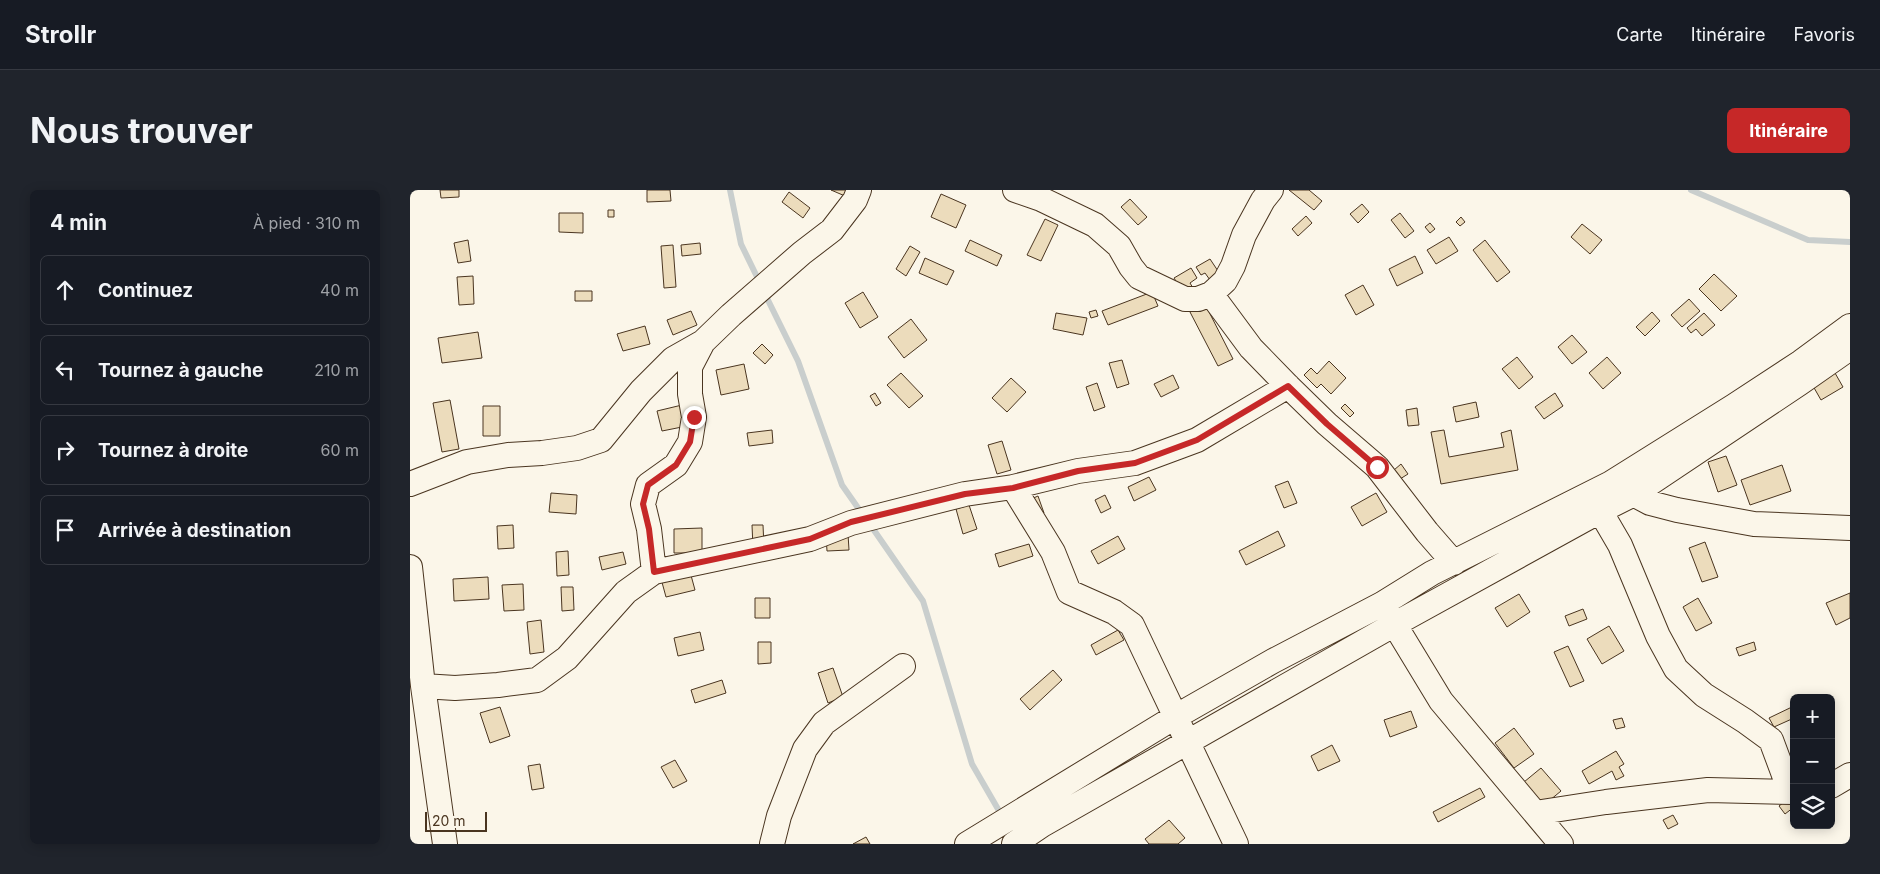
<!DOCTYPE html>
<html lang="fr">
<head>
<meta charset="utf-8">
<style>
	:root { --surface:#171b24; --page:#20242c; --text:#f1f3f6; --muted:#9ea1a6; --line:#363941; --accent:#c62828 }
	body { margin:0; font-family:Inter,sans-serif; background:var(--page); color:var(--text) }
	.controls { position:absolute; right:15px; bottom:15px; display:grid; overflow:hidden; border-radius:8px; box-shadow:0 2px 12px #0003 }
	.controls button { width:45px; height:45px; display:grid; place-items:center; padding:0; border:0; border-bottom:1px solid var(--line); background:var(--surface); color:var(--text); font:25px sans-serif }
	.scale { position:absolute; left:15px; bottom:12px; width:62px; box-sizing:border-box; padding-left:5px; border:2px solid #4a3520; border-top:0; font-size:14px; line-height:18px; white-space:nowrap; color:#4a3520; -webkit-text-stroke:4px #fbf6e9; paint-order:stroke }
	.stop { position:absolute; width:15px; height:15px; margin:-11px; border:4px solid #c62828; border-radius:50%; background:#fff }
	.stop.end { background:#c62828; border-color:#fff; box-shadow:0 1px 5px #0008 }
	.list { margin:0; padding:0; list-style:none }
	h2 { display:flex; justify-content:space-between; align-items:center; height:65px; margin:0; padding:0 20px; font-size:21px }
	h2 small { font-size:16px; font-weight:400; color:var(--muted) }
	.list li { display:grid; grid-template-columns:32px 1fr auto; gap:15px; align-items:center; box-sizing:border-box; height:70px; margin:0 10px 10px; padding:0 10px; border:1px solid var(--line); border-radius:8px }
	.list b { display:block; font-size:19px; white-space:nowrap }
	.list em { font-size:16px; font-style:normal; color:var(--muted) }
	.icon { flex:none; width:28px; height:28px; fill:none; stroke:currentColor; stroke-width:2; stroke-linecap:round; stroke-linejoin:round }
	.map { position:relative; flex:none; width:1440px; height:654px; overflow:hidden; border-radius:8px }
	header { display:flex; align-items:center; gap:30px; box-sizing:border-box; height:70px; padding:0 25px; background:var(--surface); border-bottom:1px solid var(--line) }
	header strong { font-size:24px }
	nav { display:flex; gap:28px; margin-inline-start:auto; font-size:18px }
	.intro { display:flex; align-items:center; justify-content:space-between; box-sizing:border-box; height:120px; padding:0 30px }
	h1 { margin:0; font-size:35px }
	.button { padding:12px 22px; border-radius:8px; background:var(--accent); color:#fff; font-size:18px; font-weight:700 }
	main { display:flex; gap:30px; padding:0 30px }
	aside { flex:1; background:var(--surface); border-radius:8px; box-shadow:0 2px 12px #0003 }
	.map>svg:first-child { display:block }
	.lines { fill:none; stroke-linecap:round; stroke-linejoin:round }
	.stream { stroke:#c9cecd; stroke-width:6 }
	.building { fill:#ecdcbc; stroke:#4a3520 }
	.minor-casing { stroke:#4a3520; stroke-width:26 }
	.minor { stroke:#fbf6e9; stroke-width:24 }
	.route { stroke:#c62828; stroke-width:6 }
</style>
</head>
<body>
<header>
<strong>Strollr</strong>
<nav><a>Carte</a><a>Itinéraire</a><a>Favoris</a></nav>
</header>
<div class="intro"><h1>Nous trouver</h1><a class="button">Itinéraire</a></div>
<main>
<aside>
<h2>4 min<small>À pied · 310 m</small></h2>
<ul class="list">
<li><svg class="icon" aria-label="ahead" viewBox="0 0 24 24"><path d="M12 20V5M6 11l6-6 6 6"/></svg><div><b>Continuez</b></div><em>40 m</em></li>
<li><svg class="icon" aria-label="left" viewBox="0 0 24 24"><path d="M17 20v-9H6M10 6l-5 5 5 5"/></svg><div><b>Tournez à gauche</b></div><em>210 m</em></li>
<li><svg class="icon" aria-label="right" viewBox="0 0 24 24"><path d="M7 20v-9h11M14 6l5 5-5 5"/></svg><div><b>Tournez à droite</b></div><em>60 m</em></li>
<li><svg class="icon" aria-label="arrive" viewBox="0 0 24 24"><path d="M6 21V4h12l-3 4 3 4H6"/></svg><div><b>Arrivée à destination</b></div></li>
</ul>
</aside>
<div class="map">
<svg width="1440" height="654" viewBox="0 0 1440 654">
	<rect width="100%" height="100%" fill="#fbf6e9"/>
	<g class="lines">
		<path class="stream" d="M320,0L331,54L350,93
			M1281,0L1398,50L1440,52
			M354,102L388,171L432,295L453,325
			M459,333L513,411L562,574L592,626"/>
	</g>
	<path class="building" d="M30,0H49V7L31,8Z
		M237,0H260L261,11L237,12Z
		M421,0H437L435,6Z
		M879,0H899L912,11L904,20Z
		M379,2L400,18L393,28L372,12Z
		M531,4L556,15L546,38L521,27Z
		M720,9L737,27L728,35L711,17Z
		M952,14L959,22L948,33L940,24Z
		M198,20H204V27H198Z
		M149,23H173V43L149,42Z
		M990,23L1004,41L995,48L981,30Z
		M896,26L902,33L888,46L882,39Z
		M1051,27L1055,32L1050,36L1046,32Z
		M635,29L648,35L631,71L617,65Z
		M1020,33L1025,39L1020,43L1015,37Z
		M1172,34L1192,50L1180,64L1161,47Z
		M1039,47L1048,61L1026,74L1017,60Z
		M58,50L61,71L48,73L44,53Z
		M560,50L592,65L587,76L555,61Z
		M1075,50L1100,82L1087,92L1063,60Z
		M290,53L291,64L272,66L271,55Z
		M263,55L266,97L254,98L251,56Z
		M500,56L510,62L496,86L486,79Z
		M1005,66L1013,83L987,96L979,79Z
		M515,68L544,81L537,95L509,83Z
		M800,69L810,84L800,90L795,83L791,85L786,77Z
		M781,78L787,88L780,93L783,98L774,104L764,88Z
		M1304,84L1327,106L1311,121L1289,99Z
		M63,86L64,114L49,115L47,87Z
		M953,95L964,115L946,125L935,105Z
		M165,101H182V111H165Z
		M453,102L468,127L450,138L435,113Z
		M742,102L748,116L698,135L692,121Z
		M1279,109L1290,121L1272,137L1261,125Z
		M795,114L823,169L808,176L780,122Z
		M686,120L688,126L681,128L679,122Z
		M281,121L287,135L263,145L257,130Z
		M1242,122L1250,131L1235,146L1226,137Z
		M646,123L677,128L673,145L643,139Z
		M1294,123L1305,135L1292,146L1286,139L1281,143L1277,138Z
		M501,129L517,150L494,168L478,147Z
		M235,136L240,154L213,161L207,144Z
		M68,142L72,168L32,173L28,148Z
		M1162,145L1177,162L1162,174L1148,157Z
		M352,154L363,165L355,174L343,163Z
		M1107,167L1123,187L1109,199L1092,179Z
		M1197,167L1211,183L1193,199L1179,183Z
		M712,170L719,194L707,198L699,173Z
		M919,171L936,188L921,204L911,194L907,198L894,185L901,178L907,184Z
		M334,174L339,199L311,205L306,180Z
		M491,183L513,206L499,218L477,195Z
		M1425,183L1433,197L1411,210L1403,196Z
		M763,185L769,198L751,207L744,194Z
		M601,188L616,202L597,222L582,208Z
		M687,193L695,217L684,221L676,197Z
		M465,203L471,213L466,216L460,206Z
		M1145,203L1153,216L1134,229L1125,217Z
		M40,210L49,259L32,262L23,213Z
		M1066,212L1069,227L1046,232L1043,217Z
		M935,214L944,223L940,227L931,218Z
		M272,215L277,236L252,241L247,221Z
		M73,216H90V246H73Z
		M1007,218L1009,235L998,236L996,220Z
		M362,240L363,253L339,256L337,243Z
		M1034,240L1039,267L1094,257L1091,243L1101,240L1108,280L1031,294L1021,242Z
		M592,251L601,280L587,284L578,255Z
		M1316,266L1327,295L1308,302L1298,272Z
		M991,274L998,284L990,289L984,280Z
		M1372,275L1381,301L1340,315L1331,290Z
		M739,287L746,300L724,311L718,297Z
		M878,291L887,313L874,318L865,296Z
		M141,303L167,305L166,324L139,322Z
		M966,303L977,322L952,336L941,317Z
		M695,305L701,318L691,323L685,310Z
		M628,306L634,323L625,326L619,310Z
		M559,315L567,339L553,344L546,319Z
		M103,335L104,358L88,359L87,336Z
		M342,335H353L354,357L343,358Z
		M292,338V363H264V339Z
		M868,341L875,356L836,375L829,361Z
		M438,344L439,360L417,361L416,346Z
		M708,346L715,359L688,374L681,361Z
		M1295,352L1308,387L1292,392L1279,358Z
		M619,354L623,366L589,377L585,364Z
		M158,361L159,385L147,386L146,362Z
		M213,362L216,374L192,380L189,367Z
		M279,378L285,400L256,407L250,385Z
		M78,387L79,409L44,411L43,389Z
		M113,394L114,420L94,421L92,395Z
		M151,397H163L164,420L152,421Z
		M1440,403V428L1426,435L1416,413Z
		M1109,404L1120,422L1097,437L1085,418Z
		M345,408H360V428H345Z
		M1288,408L1302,433L1286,441L1273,417Z
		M1173,419L1177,429L1159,436L1155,426Z
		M131,430L134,462L120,464L117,432Z
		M1199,436L1214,461L1192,474L1177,449Z
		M708,440L714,450L686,465L681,455Z
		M290,442L294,460L268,466L264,448Z
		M348,452H361V473L348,474Z
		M1344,452L1346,460L1329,466L1326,458Z
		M1158,456L1174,491L1160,497L1144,462Z
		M423,478L433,507L418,513L408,483Z
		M643,480L652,490L620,520L610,509Z
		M312,490L316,503L285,513L281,500Z
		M1384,516V528L1364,537L1359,528Z
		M90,517L100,546L80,553L70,523Z
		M1001,521L1007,537L980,547L974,530Z
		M1212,528L1215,537L1206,539L1203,530Z
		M1104,538L1124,564L1104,578L1085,553Z
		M922,555L930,571L908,581L901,566Z
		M1206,561L1214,574L1209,577L1214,586L1206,590L1202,581L1179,594L1172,581Z
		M265,570L277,591L263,598L251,577Z
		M130,574L134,598L122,600L118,576Z
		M1131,578L1151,601L1134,615L1114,592Z
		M1070,598L1075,607L1028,632L1023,622Z
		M1383,605L1384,617L1375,624L1369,616Z
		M1263,625L1268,634L1258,639L1253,630Z
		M759,630L775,648L768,654H739L735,649Z
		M456,647L460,654H443Z"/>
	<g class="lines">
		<g class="minor-casing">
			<path id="minor" d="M605,0L631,9L685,35L709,56L721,77L729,87L775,109H788L801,104L815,91L823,76L834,45L853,10L861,0
				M801,104L841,158L878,196L917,234L967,277L1017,342L1044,373
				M0,294L57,272L98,265L132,263L167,258L191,250L231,201L263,169L293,152
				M603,297L643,362L659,402L704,422L722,435L826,654
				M1212,298L1240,313L1267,320L1344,334L1440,338
				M1182,307L1210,355L1248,446L1266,479L1294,505L1335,531L1361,550L1380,601
				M0,377L13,496L35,654
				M244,382L239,339L233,314L238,295L266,275L280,252L284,227L280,204V177L293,152L321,125L392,63L422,40L445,10L449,0
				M977,422L1031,511L1151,654
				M13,496L45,498L88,495L127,490L157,468L216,402L244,382L400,349L441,333L555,304L603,297L668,281L725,273L787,250L878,196
				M1421,596L1440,585
				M1125,623L1196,612L1298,600L1384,602
				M362,654L369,626L395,559L414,533L493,476
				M557,654L765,527L863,471L972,414L1022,383L1201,293L1324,216L1391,172L1440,136
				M604,654L632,635L985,434L1190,321L1224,304L1390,193L1440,158"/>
		</g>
		<use href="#minor" class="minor"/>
	</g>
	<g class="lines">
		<path class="route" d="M284,227L280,252L266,275L238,295L233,314L239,339L244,382L400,349L441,332L555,304L603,298L668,281L725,273L787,250L878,196L917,234L967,277"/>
	</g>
</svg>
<div class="controls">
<button>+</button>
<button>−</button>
<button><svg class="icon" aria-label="layers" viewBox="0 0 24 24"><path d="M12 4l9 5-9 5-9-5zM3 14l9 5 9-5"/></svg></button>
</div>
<div class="scale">20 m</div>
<div class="stop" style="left:967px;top:277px"></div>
<div class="stop end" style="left:284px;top:227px"></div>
</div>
</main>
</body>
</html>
